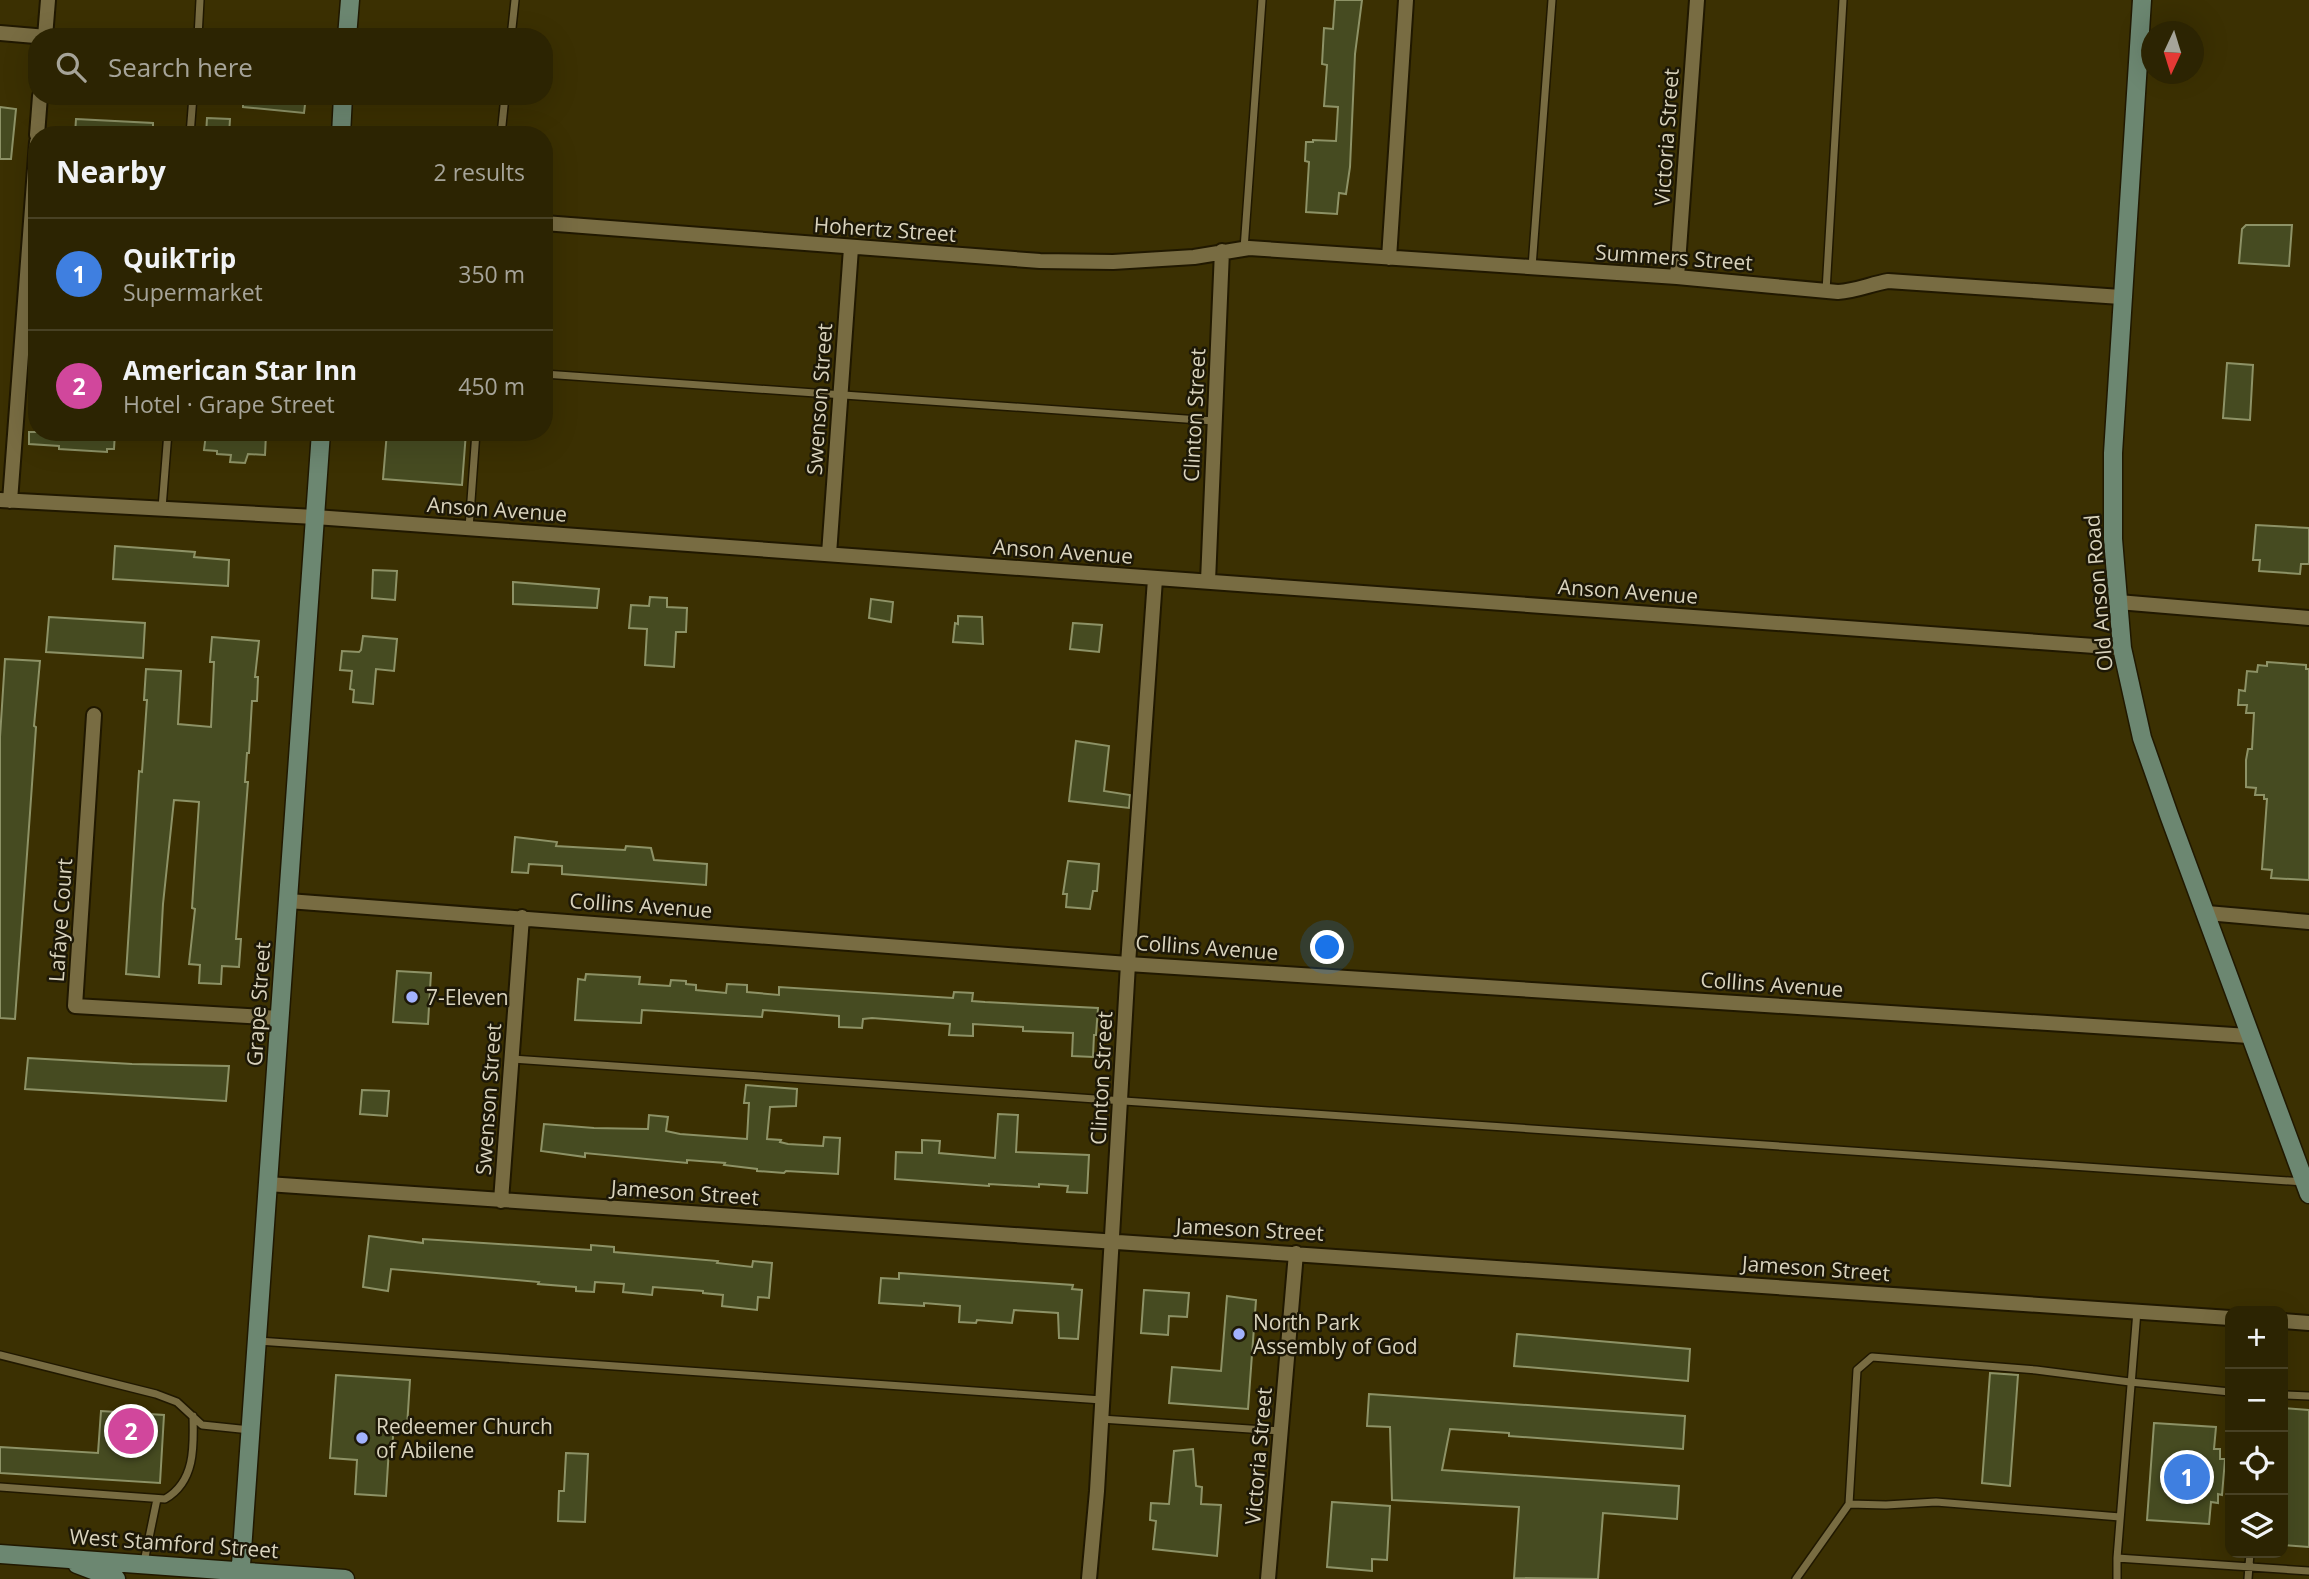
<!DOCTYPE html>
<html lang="en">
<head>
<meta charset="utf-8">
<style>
	:root { --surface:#2c2402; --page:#383011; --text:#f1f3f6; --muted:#a6a499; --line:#484124; --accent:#a2b2fd }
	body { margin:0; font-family:"Open Sans",sans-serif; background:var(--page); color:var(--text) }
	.controls { position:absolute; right:21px; bottom:21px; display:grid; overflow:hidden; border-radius:14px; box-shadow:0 7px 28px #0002 }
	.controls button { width:63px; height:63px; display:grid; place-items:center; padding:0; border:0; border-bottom:2px solid var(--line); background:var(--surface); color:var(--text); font:35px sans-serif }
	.compass { position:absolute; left:2141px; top:21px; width:63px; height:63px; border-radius:50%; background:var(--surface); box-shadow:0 7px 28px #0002; rotate:184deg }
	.you { position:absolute; left:1328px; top:948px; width:24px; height:24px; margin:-18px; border:5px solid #fff; border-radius:50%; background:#1a73e8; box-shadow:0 0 0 10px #1a73e833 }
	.badge { display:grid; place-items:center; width:46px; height:46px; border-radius:50%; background:var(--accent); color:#fff; font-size:23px; font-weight:700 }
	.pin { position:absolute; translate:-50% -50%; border:4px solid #fff; box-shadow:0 2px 7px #0006 }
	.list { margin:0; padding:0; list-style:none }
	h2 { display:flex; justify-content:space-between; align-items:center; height:91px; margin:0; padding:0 28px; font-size:30px }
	h2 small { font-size:23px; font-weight:400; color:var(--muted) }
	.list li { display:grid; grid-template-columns:46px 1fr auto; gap:21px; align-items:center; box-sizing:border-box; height:112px; padding:0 28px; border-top:2px solid var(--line) }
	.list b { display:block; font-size:26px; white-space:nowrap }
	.list p { margin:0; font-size:23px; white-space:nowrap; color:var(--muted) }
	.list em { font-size:23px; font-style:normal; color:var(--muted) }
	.icon { flex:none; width:38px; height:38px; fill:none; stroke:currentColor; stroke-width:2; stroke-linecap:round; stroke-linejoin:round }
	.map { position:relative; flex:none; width:2309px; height:1579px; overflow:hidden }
	.search { position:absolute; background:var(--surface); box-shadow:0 7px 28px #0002; left:28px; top:28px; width:525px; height:77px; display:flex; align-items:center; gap:18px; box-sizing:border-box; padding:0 24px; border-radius:28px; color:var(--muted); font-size:26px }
	.panel { position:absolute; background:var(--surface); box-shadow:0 7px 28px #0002; left:28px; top:126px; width:525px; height:315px; border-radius:28px }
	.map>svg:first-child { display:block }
	.building { fill:#464b21; stroke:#8d9266; stroke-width:2 }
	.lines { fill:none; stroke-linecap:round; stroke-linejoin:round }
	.lane-casing { stroke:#201800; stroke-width:10 }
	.street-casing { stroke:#201800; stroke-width:18 }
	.secondary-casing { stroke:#201800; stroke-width:21 }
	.lane { stroke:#786c42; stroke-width:7 }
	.street { stroke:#786c42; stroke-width:14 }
	.secondary { stroke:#6c8771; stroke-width:18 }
	.poi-dot { fill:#a2b2fd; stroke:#1d1807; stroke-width:2.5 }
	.labels { text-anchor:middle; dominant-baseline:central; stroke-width:5; stroke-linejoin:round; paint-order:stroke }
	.street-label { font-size:21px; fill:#d9d3bd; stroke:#1d1807 }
	.poi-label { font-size:21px; fill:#d9d3bd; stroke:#1d1807; text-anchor:start }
</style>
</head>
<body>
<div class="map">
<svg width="2309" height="1579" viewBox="0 0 2309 1579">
	<rect width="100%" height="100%" fill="#3b3002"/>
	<path class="building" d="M1335,0H1362L1355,54L1350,167L1346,194L1339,193L1337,214L1306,212L1309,162L1305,161L1306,142H1313V140L1336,141L1338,107L1324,106L1327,65L1322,64L1324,28L1333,29Z
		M243,96H306L304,113L243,107Z
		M0,107L16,109L11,159H0Z
		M207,118L230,119L229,135H206Z
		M76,119L153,123V135H75Z
		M2246,225H2292L2289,266L2239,263L2242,229Z
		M2227,363L2253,365L2250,420L2223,418Z
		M29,432H115L114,449H107V452L59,449V446L29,444Z
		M219,432L266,434L265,455L248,454L245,463L230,462L231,455L217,454V451L204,450L206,434L219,435Z
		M387,432H466L462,485L383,479Z
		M2256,525L2309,528V564H2301L2300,574L2259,571L2260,560H2253Z
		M115,546L195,552L194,557L229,560L228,586L113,579Z
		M373,570L397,571L395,600L372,598Z
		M513,582L599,589L597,608L513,604Z
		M650,597L667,598V607L687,608L686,632H676L674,667L645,665L647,629L629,628L631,605L649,606Z
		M871,599L893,602L891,622L869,618Z
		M958,616L982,617L983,644L953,642L955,623L958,624Z
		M49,617L145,623L143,658L46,652Z
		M1073,623L1102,625L1099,652L1070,649Z
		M363,636L397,639L394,671L376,669L373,704L353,702L354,690L350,689L352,671L340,670L342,651L359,652L361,650Z
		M212,637L259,641L255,677H258L257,701H252L249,753H247L245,782H248L236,939H241L239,967L222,966L221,984L199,983L200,965L189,964L195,909L192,908L199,802L174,800L163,904L159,977L126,974L139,771L142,772L147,700H144L146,669L181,671L178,724L211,727L214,662H210Z
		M5,659L40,661L34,726L36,727L30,813L15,1019L0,1018V737Z
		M2267,662L2306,665V669H2309V880L2271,878L2272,870L2262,869L2267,799H2264V795H2255L2256,788L2246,787V760L2248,749H2252L2254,713H2246L2247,705H2238L2239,690L2245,691L2247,671L2257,672L2258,665L2267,666Z
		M1076,741L1109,746L1104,791L1130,795L1129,808L1069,801Z
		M515,837L557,842L556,846L625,850L626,846L651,848L654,860L707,864L706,885L562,874V866L529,864L528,873L512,872Z
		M1068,861L1099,864L1097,891H1093L1090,909L1066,907L1067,894H1063Z
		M397,971L431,973L428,1024L393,1022Z
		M586,974L640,977L639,984L670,986L671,980L686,981V984L696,985V990L726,993L727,984L747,985V992L779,995V987L953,998L954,992L973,993L972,1001L985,1002L1098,1008L1096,1035H1094L1093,1057L1072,1056L1073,1033L1023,1031V1027L973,1024V1036L949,1035L950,1024L872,1018L863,1019L862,1028L839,1027V1016L763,1010L762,1017L642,1010L641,1023L575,1020L578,979L585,980Z
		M28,1058L132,1064L229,1066L226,1101L25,1089Z
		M746,1085L797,1089L796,1106L770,1107L767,1139L781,1140L780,1142L788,1144L823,1146L824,1137L840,1138L838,1174L786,1171L784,1173L757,1171V1169L724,1165L725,1163L687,1160V1163L585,1153V1157L541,1151L544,1124L594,1128L648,1129L649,1115L668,1117L666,1131L680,1134L747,1139L749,1103H744Z
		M362,1090L389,1091L387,1116L360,1114Z
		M998,1114L1018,1115L1016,1152L1089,1155L1087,1193L1067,1192L1068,1186L1039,1184V1187L989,1184V1186L895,1179L896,1152L922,1153V1140L940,1141L939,1153L995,1158Z
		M369,1236L423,1243V1239L591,1250V1245L614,1247V1252L718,1261L717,1263L752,1267L753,1261L772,1263L769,1298L758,1297L757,1310L722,1306L723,1295L703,1293V1291L653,1287L652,1295L623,1292L624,1284L595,1282L594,1292L576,1291V1287L538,1284L539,1282L391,1269L388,1291L363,1287Z
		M899,1273L1073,1285L1072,1289L1082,1290L1078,1339L1059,1338L1058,1313L1014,1310L1012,1323L977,1320L976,1323L959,1322L960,1306L924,1303V1306L879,1303L881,1278L899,1279Z
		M1144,1290L1189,1293L1187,1317L1169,1316L1168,1335L1141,1333Z
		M1227,1296L1256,1300L1248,1409L1169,1403L1172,1367L1221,1371Z
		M1517,1334L1690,1349L1688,1381L1514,1366Z
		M1990,1373L2018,1375L2010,1486L1982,1483Z
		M336,1375L410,1380L407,1427L394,1426L392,1448H389L386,1496L355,1494L357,1460L330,1458Z
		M1369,1394L1685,1416L1683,1449L1509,1436V1433L1450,1429L1442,1470L1679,1486L1677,1519L1603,1513L1598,1579L1514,1578L1519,1507L1392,1500L1390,1427L1367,1426Z
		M2283,1408L2309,1410V1547L2283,1545Z
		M101,1411L164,1415L160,1483L0,1473V1447L98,1453Z
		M2154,1423L2216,1427L2214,1449H2220V1459H2225L2222,1495L2218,1494V1503L2211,1502L2209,1524L2147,1520Z
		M1193,1449L1196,1486L1202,1487L1201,1504L1221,1505L1217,1556L1153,1549L1156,1521L1150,1520L1151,1503L1169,1504L1174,1451Z
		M566,1453L588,1454L585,1522L558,1521L559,1491H564Z
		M1332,1502L1390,1506L1387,1560L1372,1559V1571L1327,1567Z"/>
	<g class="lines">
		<g class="lane-casing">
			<path id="lane" d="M198,37L200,0
				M511,37L515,0
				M190,135L193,96
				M501,135L505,96
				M1244,249L1262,0
				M1532,267L1552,0
				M1826,291L1843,0
				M544,374L1214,421
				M162,508L168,432
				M469,528L476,432
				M512,1059L2304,1182
				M2137,1311L2117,1558L2309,1571
				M258,1341L1102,1400
				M0,1355L156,1394L177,1402L202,1425L250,1430
				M2283,1395L2309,1396
				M1101,1419L1280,1431
				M0,1487L165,1499C195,1482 194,1447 193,1416
				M1849,1504L1857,1370L1872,1357L2036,1370L2130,1382L2230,1392
				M144,1562L157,1499
				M1796,1579L1849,1504L1886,1505L1936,1502L2120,1517
				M2117,1579V1558
				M2248,1579L2250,1553"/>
		</g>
		<g class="street-casing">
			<path id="street" d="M0,33L47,37
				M45,37L48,0
				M37,135L40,96
				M544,223L1040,261L1113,262L1194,257L1249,248L1677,277L1838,292C1856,291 1871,284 1888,281L2121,297
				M1389,258L1406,0
				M1677,277L1697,0
				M0,500L315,517L2122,648
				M10,501L37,142
				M829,554L851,248
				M1208,581L1222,251
				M2118,602L2309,618
				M94,715L75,1006L280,1018
				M288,901L1128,964L2249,1036
				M2207,913L2309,922
				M267,1184L2230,1318
				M501,1201L522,917
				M2283,1321L2309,1323
				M1089,1579L1097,1491L1128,964L1155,579
				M1268,1579L1296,1253"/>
		</g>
		<g class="secondary-casing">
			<path id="secondary" d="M2142,0L2113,453V539L2122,648L2142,738L2169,815L2309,1194
				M347,37L350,0
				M341,135L343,96
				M0,1554L345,1579
				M77,1564L116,1579
				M240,1579L321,432"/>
		</g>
		<use href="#lane" class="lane"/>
		<use href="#street" class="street"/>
		<use href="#secondary" class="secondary"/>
	</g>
	<g class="poi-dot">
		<circle cx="412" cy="997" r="7"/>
		<circle cx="1239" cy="1334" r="7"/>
		<circle cx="362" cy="1438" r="7"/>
	</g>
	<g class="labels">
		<g class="street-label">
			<text transform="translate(1666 137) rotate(-86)">Victoria Street</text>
			<text transform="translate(885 229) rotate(4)">Hohertz Street</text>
			<text transform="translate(1674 257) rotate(4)">Summers Street</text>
			<text transform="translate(819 399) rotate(-86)">Swenson Street</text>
			<text transform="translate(1194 415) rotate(-87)">Clinton Street</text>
			<text transform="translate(497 509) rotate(4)">Anson Avenue</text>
			<text transform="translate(1063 551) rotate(4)">Anson Avenue</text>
			<text transform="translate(1628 591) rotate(4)">Anson Avenue</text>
			<text transform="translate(2098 593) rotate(-95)">Old Anson Road</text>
			<text transform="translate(641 905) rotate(4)">Collins Avenue</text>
			<text transform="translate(60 920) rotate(-86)">Lafaye Court</text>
			<text transform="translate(1207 947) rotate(4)">Collins Avenue</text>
			<text transform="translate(1772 984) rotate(4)">Collins Avenue</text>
			<text transform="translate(258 1004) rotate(-86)">Grape Street</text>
			<text transform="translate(1101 1078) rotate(-87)">Clinton Street</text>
			<text transform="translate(488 1099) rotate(-86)">Swenson Street</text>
			<text transform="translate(685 1192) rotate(4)">Jameson Street</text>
			<text transform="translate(1250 1229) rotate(3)">Jameson Street</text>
			<text transform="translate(1816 1268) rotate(4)">Jameson Street</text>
			<text transform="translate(1258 1456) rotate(-85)">Victoria Street</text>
			<text transform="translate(174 1543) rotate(4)">West Stamford Street</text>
		</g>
		<g class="poi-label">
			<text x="426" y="997">7-Eleven</text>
			<text x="1253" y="1322">North Park<tspan x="1253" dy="24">Assembly of God</tspan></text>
			<text x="376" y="1426">Redeemer Church<tspan x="376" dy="24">of Abilene</tspan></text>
		</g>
	</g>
</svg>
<div class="controls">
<button>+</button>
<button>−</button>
<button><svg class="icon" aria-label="locate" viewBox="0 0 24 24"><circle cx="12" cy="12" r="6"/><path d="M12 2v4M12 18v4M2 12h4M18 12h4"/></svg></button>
<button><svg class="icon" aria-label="layers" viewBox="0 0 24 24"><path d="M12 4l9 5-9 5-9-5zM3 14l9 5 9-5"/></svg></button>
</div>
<svg class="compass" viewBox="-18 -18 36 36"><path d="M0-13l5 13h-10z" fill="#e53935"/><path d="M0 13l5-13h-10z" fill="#a6a499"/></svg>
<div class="you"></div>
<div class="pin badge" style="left:2187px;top:1477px;background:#3f7fe0">1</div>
<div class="pin badge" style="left:131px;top:1431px;background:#d1479c">2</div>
<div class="search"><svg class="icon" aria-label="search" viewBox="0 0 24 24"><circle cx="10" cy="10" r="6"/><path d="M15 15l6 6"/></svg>Search here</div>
<section class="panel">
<h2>Nearby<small>2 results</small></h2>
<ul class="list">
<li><span class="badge" style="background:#3f7fe0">1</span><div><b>QuikTrip</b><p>Supermarket</p></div><em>350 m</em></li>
<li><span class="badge" style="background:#d1479c">2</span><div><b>American Star Inn</b><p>Hotel · Grape Street</p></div><em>450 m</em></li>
</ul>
</section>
</div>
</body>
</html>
